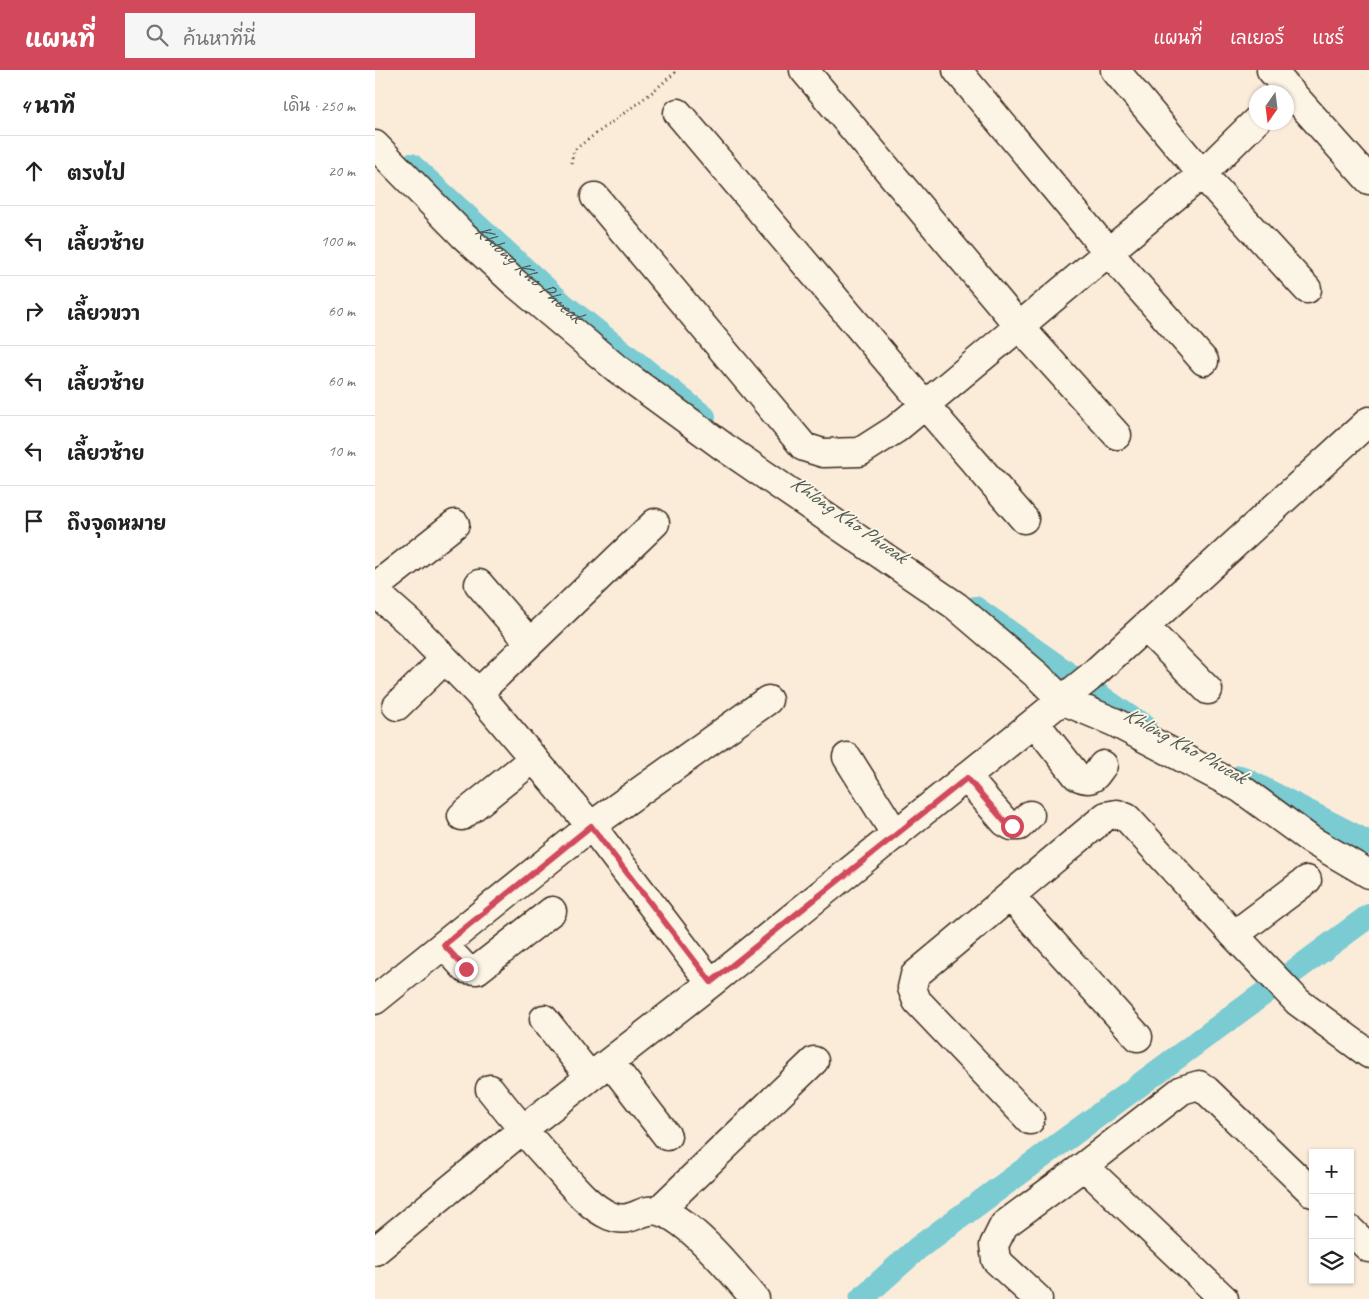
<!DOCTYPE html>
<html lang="th">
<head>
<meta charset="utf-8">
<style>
	:root { --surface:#fff; --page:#f6f6f6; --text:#222; --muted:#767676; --line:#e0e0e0; --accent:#d1495b }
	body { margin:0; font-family:Caveat,"Playpen Sans Thai",sans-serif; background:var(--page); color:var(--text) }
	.controls { position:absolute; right:15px; bottom:15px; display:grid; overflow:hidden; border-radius:0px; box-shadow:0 1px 4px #0004 }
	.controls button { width:45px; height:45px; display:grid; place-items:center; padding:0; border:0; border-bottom:1px solid var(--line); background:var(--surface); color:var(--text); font:25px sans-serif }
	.compass { position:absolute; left:874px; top:15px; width:45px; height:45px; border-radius:50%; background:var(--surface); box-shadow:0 1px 4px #0004; rotate:194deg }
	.stop { position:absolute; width:15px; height:15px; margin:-11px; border:4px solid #d1495b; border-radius:50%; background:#fff }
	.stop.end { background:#d1495b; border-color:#fff; box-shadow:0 1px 5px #0008 }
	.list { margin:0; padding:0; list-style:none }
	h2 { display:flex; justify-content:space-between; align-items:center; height:65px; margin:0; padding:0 20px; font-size:21px }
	h2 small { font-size:16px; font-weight:400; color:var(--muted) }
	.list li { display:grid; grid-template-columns:32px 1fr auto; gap:15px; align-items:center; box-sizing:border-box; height:70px; padding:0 20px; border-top:1px solid var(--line) }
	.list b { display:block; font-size:19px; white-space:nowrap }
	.list em { font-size:16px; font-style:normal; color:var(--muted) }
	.icon { flex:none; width:28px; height:28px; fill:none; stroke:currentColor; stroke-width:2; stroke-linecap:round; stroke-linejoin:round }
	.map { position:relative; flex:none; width:994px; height:1229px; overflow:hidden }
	header { display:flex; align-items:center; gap:30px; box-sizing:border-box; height:70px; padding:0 25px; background:var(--accent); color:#fff }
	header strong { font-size:24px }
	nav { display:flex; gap:28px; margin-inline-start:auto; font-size:18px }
	.search { width:350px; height:45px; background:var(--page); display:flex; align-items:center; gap:12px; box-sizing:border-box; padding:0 18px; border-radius:0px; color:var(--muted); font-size:19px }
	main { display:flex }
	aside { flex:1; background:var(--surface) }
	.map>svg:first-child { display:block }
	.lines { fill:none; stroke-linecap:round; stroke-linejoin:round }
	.canal { stroke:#7acbd2; stroke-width:24 }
	.minor-casing { stroke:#3b2a1e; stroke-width:31 }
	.path { stroke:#3b2a1e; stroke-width:3; stroke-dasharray:1 4; stroke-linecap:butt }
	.minor { stroke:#fcf5e5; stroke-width:28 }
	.route { stroke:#d1495b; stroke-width:6 }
	.labels { text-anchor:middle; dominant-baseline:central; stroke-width:4; stroke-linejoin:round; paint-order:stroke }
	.water-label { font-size:21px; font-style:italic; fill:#4e5a54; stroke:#fcf5e5 }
</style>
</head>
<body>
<header>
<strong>แผนที่</strong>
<div class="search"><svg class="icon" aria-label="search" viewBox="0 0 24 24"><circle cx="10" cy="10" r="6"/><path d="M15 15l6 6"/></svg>ค้นหาที่นี่</div>
<nav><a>แผนที่</a><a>เลเยอร์</a><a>แชร์</a></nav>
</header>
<main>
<aside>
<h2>4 นาที<small>เดิน · 250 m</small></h2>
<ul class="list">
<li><svg class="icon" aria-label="ahead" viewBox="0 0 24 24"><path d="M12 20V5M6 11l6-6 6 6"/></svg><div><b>ตรงไป</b></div><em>20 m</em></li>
<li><svg class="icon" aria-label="left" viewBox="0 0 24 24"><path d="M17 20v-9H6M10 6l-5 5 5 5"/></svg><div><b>เลี้ยวซ้าย</b></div><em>100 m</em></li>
<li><svg class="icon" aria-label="right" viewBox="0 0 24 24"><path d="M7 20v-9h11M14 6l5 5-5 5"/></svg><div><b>เลี้ยวขวา</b></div><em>60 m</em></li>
<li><svg class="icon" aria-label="left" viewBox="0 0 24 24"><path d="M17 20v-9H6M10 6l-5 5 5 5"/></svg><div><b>เลี้ยวซ้าย</b></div><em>60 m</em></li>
<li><svg class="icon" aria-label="left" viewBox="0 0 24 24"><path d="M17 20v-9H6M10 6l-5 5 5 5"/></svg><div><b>เลี้ยวซ้าย</b></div><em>10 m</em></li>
<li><svg class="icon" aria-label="arrive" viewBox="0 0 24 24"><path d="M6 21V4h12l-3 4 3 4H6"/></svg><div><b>ถึงจุดหมาย</b></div></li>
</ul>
</aside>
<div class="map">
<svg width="994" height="1229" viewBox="0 0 994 1229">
	<rect width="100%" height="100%" fill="#fbebd9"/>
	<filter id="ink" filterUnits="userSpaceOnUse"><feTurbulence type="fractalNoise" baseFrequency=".02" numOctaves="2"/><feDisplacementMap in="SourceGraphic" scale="10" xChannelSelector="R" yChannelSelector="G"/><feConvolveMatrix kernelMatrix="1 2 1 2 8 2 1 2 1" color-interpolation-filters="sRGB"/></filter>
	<g filter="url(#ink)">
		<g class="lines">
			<g class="canal">
				<path id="s1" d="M36,95L191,237L329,347"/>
				<path d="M600,538L756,648L769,655"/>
				<path d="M865,707L994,773"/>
				<path d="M486,1229L543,1178L994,846"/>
			</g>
			<g class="minor-casing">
				<path id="minor" d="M429,0L644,256L742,365
					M582,0L733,182L829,291
					M740,0L827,104L932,219
					M896,0L994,110
					M303,43L550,335L649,449
					M0,75L88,165L140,213L241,298L349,377L581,536L663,606L687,630L739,652L865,718L936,770L994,804
					M220,127L429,377L448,383L485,382L521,359L827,104L882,50
					M104,514L155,573
					M0,517L80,454
					M0,522L35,553L103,623L221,762L336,913
					M770,557L833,620
					M103,623L280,453
					M22,636L70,589
					M660,653L702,706C718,713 719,707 728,695
					M472,687L521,765
					M592,708L630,752L637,756H644L655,745
					M87,746L158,689
					M635,826L763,967
					M859,865L932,810
					M69,875L91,899L102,900L177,841
					M0,930L216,756L393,630
					M169,949L215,1007
					M235,992L292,1066
					M115,1019C137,1047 158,1072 182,1098C197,1115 213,1136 235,1146C257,1155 266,1137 283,1141C313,1147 360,1205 380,1229
					M655,1050L542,931L537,918L540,905L731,746L742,744L752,748L859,865L923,932L994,984
					M709,1096L849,1229
					M283,1141L439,991
					M975,1160L994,1178
					M0,1181L147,1060L336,913L714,608L994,351
					M663,1229L621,1190L619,1175L629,1155L709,1096L807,1020L824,1015L831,1020L938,1123"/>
			</g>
			<path class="path" d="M196,93L199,80L275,24L303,0"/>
			<use href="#minor" class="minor"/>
		</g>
	</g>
	<g class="lines" filter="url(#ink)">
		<path class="route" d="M91,899L69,875L216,756L336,912L592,708L630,752L637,756"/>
	</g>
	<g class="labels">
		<g class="water-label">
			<text stroke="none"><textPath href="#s1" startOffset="160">Khlong Kho Phueak</textPath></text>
			<text transform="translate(474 449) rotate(35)">Khlong Kho Phueak</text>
			<text transform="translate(810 675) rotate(29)">Khlong Kho Phueak</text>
		</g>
	</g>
</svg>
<div class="controls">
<button>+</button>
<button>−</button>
<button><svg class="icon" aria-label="layers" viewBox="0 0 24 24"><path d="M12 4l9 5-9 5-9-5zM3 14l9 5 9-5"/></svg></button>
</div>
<svg class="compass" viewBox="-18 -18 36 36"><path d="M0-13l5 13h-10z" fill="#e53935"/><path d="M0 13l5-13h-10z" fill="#767676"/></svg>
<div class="stop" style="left:637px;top:756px"></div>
<div class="stop end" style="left:91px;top:899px"></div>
</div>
</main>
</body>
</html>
